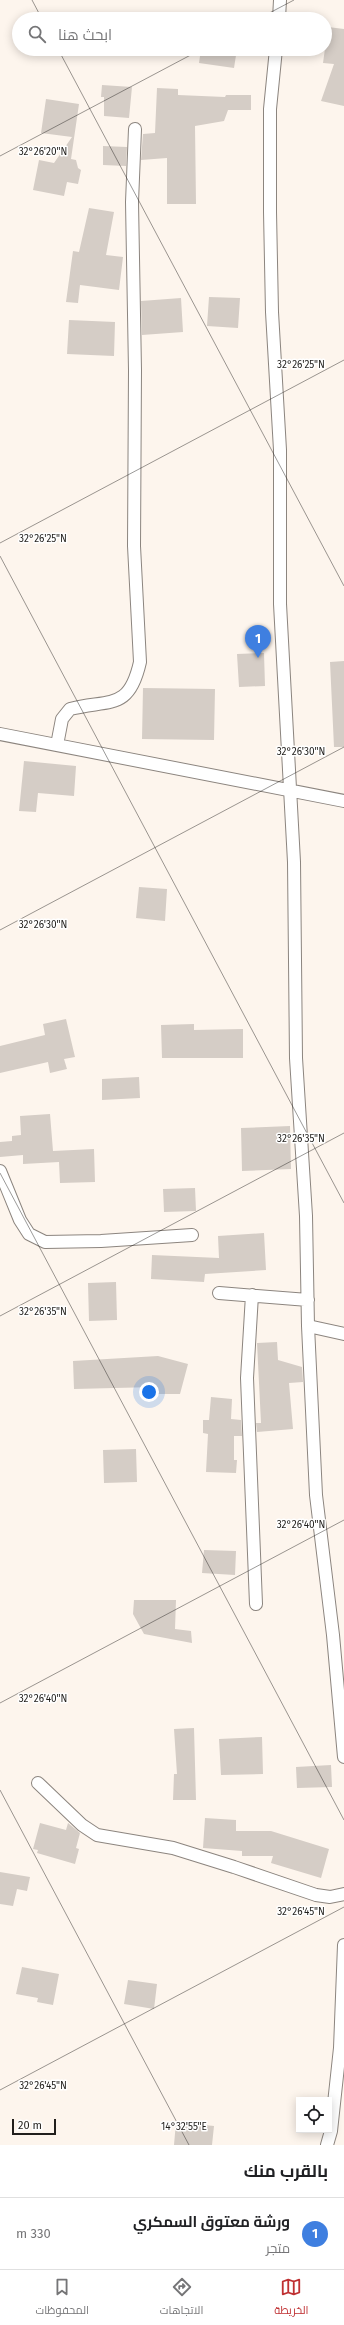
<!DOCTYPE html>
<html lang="ar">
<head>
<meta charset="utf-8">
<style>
	:root { --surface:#fff; --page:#f6f6f6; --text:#202124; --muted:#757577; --line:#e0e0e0; --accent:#bf3032 }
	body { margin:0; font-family:"Fira Sans",Cairo,sans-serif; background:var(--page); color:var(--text); direction:rtl }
	.controls { position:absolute; right:12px; bottom:12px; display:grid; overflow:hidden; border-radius:0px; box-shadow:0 2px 10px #0003 }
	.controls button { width:36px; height:36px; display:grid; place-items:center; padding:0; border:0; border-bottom:1px solid var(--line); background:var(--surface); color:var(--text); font:20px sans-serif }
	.scale { position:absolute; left:12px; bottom:10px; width:44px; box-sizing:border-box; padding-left:4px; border:2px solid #211f1c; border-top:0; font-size:11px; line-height:14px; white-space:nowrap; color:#211f1c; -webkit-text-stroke:3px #fff; paint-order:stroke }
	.you { position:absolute; left:149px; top:1392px; width:14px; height:14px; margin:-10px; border:3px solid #fff; border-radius:50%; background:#1a73e8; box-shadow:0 0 0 6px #1a73e833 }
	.badge { display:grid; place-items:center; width:26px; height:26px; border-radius:50%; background:var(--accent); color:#fff; font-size:13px; font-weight:700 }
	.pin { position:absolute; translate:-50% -33px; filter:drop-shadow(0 1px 2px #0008) }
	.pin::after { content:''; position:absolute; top:21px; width:14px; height:12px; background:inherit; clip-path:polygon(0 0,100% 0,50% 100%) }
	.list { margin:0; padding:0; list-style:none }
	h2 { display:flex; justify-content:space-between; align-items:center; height:52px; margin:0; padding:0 16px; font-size:17px }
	h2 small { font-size:13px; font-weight:400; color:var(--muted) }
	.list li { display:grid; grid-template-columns:26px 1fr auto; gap:12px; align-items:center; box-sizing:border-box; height:72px; padding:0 16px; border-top:1px solid var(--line) }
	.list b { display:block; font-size:15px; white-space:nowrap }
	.list p { margin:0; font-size:13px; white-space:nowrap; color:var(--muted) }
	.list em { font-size:13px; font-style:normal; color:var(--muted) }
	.icon { flex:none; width:22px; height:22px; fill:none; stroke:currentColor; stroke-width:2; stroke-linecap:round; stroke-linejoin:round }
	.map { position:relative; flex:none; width:344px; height:2145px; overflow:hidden; direction:ltr }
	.search { position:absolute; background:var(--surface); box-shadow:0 2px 10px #0003; left:12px; right:12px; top:12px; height:44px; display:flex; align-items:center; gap:10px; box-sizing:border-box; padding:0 14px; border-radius:22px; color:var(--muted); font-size:15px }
	.sheet { height:124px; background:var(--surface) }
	nav { display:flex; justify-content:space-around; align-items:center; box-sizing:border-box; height:56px; border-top:1px solid var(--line); background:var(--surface); font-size:11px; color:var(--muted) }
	nav a { display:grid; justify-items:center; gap:2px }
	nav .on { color:var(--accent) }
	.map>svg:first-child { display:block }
	.building { fill:#d5cdc6 }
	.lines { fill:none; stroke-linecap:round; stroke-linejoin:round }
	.minor-casing { stroke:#8c857f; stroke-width:14 }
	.minor { stroke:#fff; stroke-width:12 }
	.ticks { fill:none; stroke:#211f1c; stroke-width:1; stroke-opacity:0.45 }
	.ticks-label { font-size:10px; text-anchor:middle; fill:#211f1c; stroke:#fff; stroke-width:3; stroke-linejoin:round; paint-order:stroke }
</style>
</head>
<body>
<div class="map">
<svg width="344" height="2145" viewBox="0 0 344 2145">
	<rect width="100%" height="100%" fill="#fdf5ed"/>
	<path class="building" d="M328,27L344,29V106L321,101L334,64L323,63Z
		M201,49H237L234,68L199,63Z
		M102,85L132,87L129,118L104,116V97H101Z
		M157,88L178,89V95L225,97L226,95H251V110H228L224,121L195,126L196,204H167V158L141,160L143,134L155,133Z
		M46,99L79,104L71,159L76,160L78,168L81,170L78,184L67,182L64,196L33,190L39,160L54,163L72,137L41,133Z
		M103,146L127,147L126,166L103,165Z
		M89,208L114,212L106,255L123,257L119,290L80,285L78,303L66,302L73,251L79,252Z
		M209,297L240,298L238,328L207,326Z
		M181,298L183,332L142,335L141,301Z
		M69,320L115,322L114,356L67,354Z
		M264,653L265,686L239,687L237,654Z
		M344,661V747H334L330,662Z
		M143,688L215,689L214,740L142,739Z
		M24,761L76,766L74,796L38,793L36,812L19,811Z
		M139,887L167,889L165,921L136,918Z
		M66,1019L75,1057L64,1059L67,1069L50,1073L48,1062L0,1073V1046L45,1035L43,1024Z
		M194,1024V1030L243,1029V1058H162L161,1025Z
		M139,1077L140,1098L102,1100V1079Z
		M50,1114L53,1151L94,1149L95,1182L60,1183L59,1162L23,1164V1155L0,1157V1142L12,1141V1136L21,1135L20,1116Z
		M290,1126L291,1169L242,1171L241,1128Z
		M195,1188L196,1211L164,1212L163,1189Z
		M264,1233L266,1270L205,1274L204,1282L151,1279L152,1255L219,1258L218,1236Z
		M116,1282L117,1320L89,1321L88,1283Z
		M277,1342L278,1360L302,1367L303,1382L289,1383L293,1429L257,1432L256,1423H261L257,1343Z
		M158,1356L188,1364L180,1394H155V1387L74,1389L73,1361Z
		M211,1397L232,1399L231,1419L241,1420L242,1436H234V1460H237L236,1473L206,1472L208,1434L203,1433V1420H209Z
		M136,1449L137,1482L104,1483L103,1450Z
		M204,1550L236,1551L235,1575L202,1573Z
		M134,1600H176L175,1629L191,1631L192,1643L144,1634L133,1614Z
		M194,1728L196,1800H173L174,1774H177L174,1729Z
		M262,1737L263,1774L221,1775L219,1739Z
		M331,1765L332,1787L297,1788L296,1767Z
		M205,1818L236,1820V1831H271L329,1849L321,1878L271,1863L273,1856H242V1851L203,1848Z
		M40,1823L66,1830L68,1823L80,1833L76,1848L79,1849L75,1864L37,1853L38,1850L33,1849Z
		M0,1872L30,1877L27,1891L17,1889L13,1906L0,1904Z
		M22,1967L59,1974L53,2005L37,2002L38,1998L16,1994Z
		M128,1980L157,1984L154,2009L124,2004Z
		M176,2122L214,2126L212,2145H174Z"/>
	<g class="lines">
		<g class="minor-casing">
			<path id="minor" d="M279,19L280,0
				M276,49L270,109V212L272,312L280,450V604L294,862L296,1058L306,1216L308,1326L316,1495L333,1635L344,1757
				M0,734L344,801
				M57,745L62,719L70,709C110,699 129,711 140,662L134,546L135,370L132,202L135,129
				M0,1171L20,1220L29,1234L45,1242L101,1241L192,1235
				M219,1293L308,1300
				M252,1295L247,1378L256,1604
				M308,1326L344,1334
				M38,1783L82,1825L97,1835L173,1848L234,1867L316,1895L330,1897L344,1894
				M327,2145L331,2131L340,2048L344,1945"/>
		</g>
		<use href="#minor" class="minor"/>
	</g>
	<path class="ticks" d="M32,0L42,19M258,19L294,0M58,49L344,586M0,156L202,49M0,543L344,360M0,556L344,1203M0,930L344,747M0,1173L344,1820M0,1316L344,1133M0,1703L344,1520M0,1790L189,2145M0,2090L344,1907"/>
	<g class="ticks-label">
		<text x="43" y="155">32°26'20"N</text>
		<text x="301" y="368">32°26'25"N</text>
		<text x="43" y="542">32°26'25"N</text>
		<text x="301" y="755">32°26'30"N</text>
		<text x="43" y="928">32°26'30"N</text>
		<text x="301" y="1142">32°26'35"N</text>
		<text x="43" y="1315">32°26'35"N</text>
		<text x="301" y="1528">32°26'40"N</text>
		<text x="43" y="1702">32°26'40"N</text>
		<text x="301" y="1915">32°26'45"N</text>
		<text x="43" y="2089">32°26'45"N</text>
		<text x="184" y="2130">14°32'55"E</text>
	</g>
</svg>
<div class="controls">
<button><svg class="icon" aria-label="locate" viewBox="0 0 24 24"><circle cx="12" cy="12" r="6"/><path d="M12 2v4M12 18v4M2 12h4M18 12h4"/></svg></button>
</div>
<div class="scale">20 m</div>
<div class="you"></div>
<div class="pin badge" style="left:258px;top:658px;background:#3f7fe0">1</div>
<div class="search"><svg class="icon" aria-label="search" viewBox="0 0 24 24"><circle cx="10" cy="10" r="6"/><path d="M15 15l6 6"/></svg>ابحث هنا</div>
</div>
<section class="sheet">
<h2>بالقرب منك<small></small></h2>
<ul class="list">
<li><span class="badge" style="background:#3f7fe0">1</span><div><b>ورشة معتوق السمكري</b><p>متجر</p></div><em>330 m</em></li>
</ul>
</section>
<nav>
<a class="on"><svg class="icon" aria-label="map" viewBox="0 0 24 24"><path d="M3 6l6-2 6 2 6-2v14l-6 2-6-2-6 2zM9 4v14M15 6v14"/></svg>الخريطة</a>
<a><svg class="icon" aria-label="directions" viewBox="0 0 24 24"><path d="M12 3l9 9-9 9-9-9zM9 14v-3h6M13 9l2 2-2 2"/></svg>الاتجاهات</a>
<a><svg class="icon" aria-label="saved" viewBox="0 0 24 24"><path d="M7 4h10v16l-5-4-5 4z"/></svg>المحفوظات</a>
</nav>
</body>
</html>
